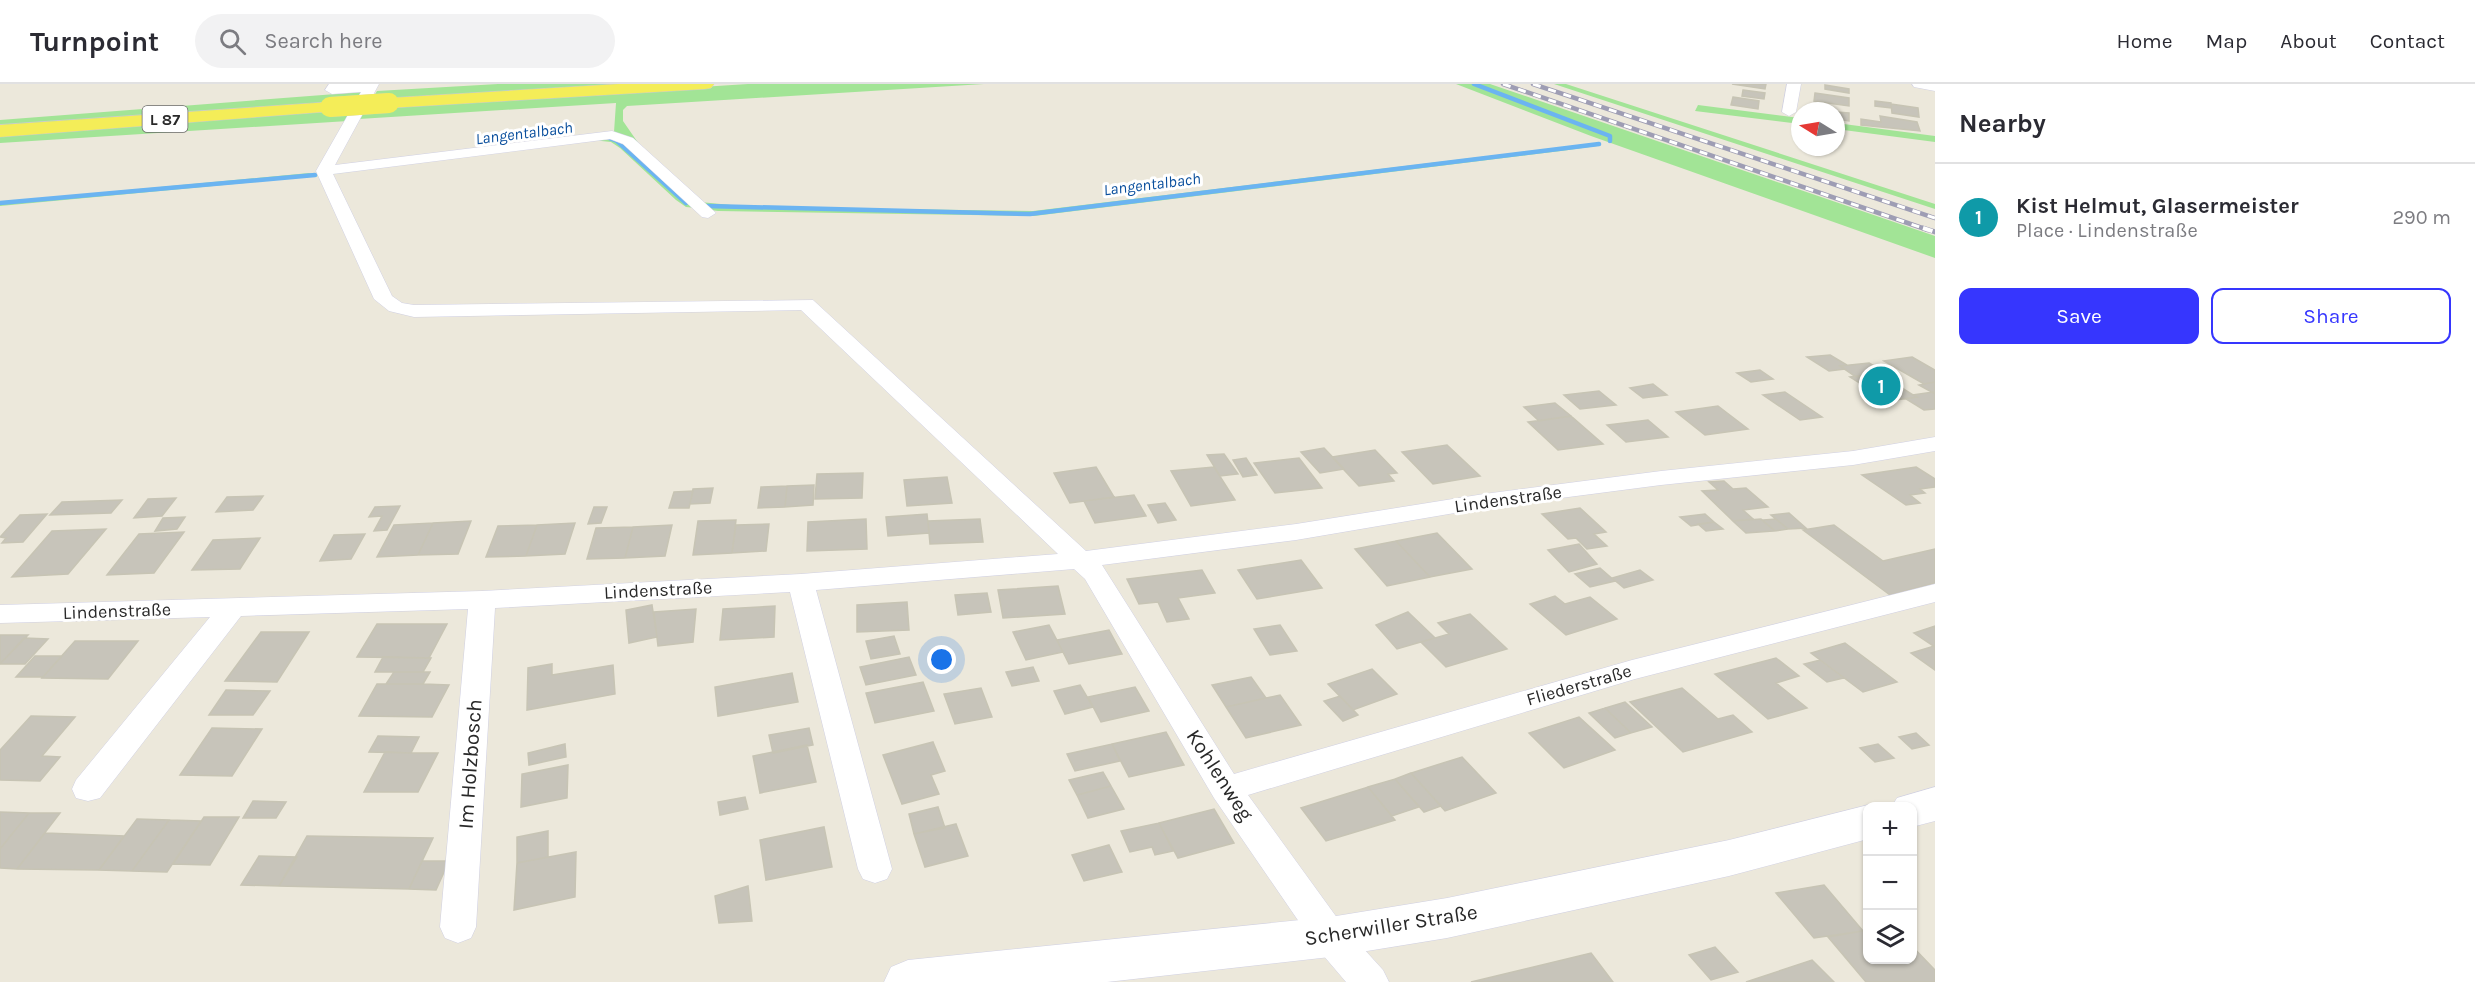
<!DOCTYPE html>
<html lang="en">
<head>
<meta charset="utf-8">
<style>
	:root { --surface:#fff; --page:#f2f2f3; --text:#2b2b33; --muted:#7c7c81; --line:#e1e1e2; --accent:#3636fe }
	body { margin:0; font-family:Karla,sans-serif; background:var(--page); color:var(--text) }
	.controls { position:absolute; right:18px; bottom:18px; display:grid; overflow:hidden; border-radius:12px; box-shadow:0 2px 4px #0004 }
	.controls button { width:54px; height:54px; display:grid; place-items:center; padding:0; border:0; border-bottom:2px solid var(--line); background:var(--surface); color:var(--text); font:30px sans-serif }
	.compass { position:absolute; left:1791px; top:18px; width:54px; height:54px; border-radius:50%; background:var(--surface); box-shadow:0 2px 4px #0004; rotate:281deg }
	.you { position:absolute; left:942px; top:576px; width:21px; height:21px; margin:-15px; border:4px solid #fff; border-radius:50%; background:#1a73e8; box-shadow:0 0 0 9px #1a73e833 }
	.badge { display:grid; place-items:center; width:39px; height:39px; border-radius:50%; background:var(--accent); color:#fff; font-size:20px; font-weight:700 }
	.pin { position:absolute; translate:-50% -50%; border:3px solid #fff; box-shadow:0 2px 6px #0006 }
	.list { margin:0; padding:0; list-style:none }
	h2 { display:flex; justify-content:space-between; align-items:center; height:78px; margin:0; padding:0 24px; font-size:26px }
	h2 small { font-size:20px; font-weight:400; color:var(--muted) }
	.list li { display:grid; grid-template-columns:39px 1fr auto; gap:18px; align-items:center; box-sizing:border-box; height:108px; padding:0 24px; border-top:2px solid var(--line) }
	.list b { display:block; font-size:22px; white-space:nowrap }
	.list p { margin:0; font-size:20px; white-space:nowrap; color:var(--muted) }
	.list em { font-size:20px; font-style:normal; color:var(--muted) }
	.actions { display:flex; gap:12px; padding:18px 24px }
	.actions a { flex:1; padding:14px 0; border:2px solid var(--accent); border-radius:12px; text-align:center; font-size:21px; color:var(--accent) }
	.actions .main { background:var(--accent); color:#fff }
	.icon { flex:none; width:33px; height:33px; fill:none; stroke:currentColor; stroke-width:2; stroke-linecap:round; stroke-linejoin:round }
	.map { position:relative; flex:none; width:1935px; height:898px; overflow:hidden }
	header { display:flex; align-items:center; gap:36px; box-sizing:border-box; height:84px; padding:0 30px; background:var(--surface); border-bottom:2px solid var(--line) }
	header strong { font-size:28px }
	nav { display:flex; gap:33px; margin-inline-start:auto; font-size:21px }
	.search { width:420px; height:54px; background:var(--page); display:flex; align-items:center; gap:15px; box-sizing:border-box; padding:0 21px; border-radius:33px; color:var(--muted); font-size:22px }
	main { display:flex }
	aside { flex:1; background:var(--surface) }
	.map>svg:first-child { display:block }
	.green { fill:#a2e496 }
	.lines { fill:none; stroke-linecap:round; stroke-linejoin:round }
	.stream { stroke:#6bb4f1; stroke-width:4.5 }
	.building { fill:#c7c4ba; stroke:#c7c4b4; stroke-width:1.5 }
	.minor-casing { stroke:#d0d0e3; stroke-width:1 }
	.tertiary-casing { stroke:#d0d0e3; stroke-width:1 }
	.primary-casing { stroke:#ccc; stroke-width:1 }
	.minor { fill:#fff; fill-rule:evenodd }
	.tertiary { fill:#fff; fill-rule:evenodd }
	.primary { fill:#f4ed58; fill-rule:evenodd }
	.rail-far1-casing { stroke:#9e9db4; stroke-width:4.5 }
	.rail-casing { stroke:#9e9db4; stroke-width:5 }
	.rail-far1 { stroke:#fff; stroke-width:3; stroke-dasharray:8; stroke-linecap:butt }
	.rail { stroke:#fff; stroke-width:4; stroke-dasharray:10; stroke-linecap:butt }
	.primary-bridge-casing { stroke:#ccc; stroke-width:20; stroke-linecap:butt }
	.primary-bridge { stroke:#f4ed58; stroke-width:20 }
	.labels { text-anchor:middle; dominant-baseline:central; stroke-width:6; stroke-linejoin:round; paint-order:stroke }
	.shield { fill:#fff; stroke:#696969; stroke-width:1.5 }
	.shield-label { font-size:16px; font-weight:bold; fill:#292929 }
	.far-water-label { font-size:16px; font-style:italic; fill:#0a4f9d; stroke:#fff }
	.street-label { font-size:18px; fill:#292929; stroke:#fff }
	.near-street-label { font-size:21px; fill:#292929; stroke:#fff }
</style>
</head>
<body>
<header>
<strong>Turnpoint</strong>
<div class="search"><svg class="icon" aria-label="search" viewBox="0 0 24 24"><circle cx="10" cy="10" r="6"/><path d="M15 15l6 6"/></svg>Search here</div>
<nav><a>Home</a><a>Map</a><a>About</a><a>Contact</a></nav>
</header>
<main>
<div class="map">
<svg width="1935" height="898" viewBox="0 0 1935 898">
	<rect width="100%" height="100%" fill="#ece8db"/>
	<path class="green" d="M498,0H666L371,17L377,7Z
		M748,0H984L627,22L623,26V37L641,63L631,54L614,48L616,19L359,35L365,25L387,23Z
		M1456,0H1490L1935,152V174L1591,52Z
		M1554,0H1566L1935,120V125Z
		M362,8L359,18L0,44V36Z
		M1698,21L1800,34V40L1695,27Z
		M353,26L348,37L0,59V50Z
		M1836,39L1935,52V58L1836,45Z
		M593,53H611L621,56L696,124L686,123L676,116L620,64L611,58L592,56L571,58L333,90L339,86Z
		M1596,59L1599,60L1597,62L1561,67L1034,132L718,127L710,126L700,118L752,123L1033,127Z
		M309,89L319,92L0,122V118Z"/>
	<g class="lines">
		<path class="stream" d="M1474,0L1610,52V57
			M609,54L617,57L686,119
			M0,119L315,91
			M707,122L1030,130L1599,60"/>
	</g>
	<path class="building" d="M1732,0H1766L1765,5Z
		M1825,1L1849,5V9L1825,5Z
		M1743,6L1765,9L1764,15L1742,12Z
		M1815,9L1849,14V22L1814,17Z
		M1733,13L1759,17L1758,25L1731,21Z
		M1875,17L1891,19V24L1875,22Z
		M1891,20L1918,24L1919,33L1892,29Z
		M1836,28L1849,29V37L1836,35Z
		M1880,32L1917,38L1920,47L1861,41V35L1881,38Z
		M1830,271L1847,281L1840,282L1845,285L1829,287L1807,273Z
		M1912,273L1935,286V298L1924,300L1884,277Z
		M1869,279L1886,289L1856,293L1840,282Z
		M1760,286L1773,295L1751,298L1737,289Z
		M1878,289L1913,311L1917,313L1888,317L1850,293Z
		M1935,298V310L1919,301Z
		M1653,300L1667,311L1643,314L1630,304Z
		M1599,307L1616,321L1580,325L1564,311Z
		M1785,308L1822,333L1800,336L1763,311Z
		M1933,308L1935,310V325L1924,326L1906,315L1917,313L1913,311Z
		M1555,319L1571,332L1539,337L1524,323Z
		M1718,322L1748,345L1705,351L1676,328Z
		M1571,332L1603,360L1558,366L1528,338Z
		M1648,336L1668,353L1626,358L1607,341Z
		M1447,361L1480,392L1433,400L1402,368Z
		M1324,364L1344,385L1320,389L1301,368Z
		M1375,366L1397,389L1388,390L1394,397L1359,402L1332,373Z
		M1224,370L1238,390L1220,392L1207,371Z
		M1246,374L1257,391L1243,393L1233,376Z
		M1299,374L1322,404L1275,409L1254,379Z
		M1096,383L1114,413L1070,419L1054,389Z
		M1214,383L1235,416L1191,422L1171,387Z
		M1916,383L1935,395V403L1920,405L1925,409L1910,411L1920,419L1906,421L1862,391Z
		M863,389L862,414L815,415L817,390Z
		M947,393L952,419L907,422L904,396Z
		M1724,397L1733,405L1746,404L1768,423L1743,426L1753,435L1733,437L1702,407L1718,406L1709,398Z
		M814,401L813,421L785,423L787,402Z
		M787,402L785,423L758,424L761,403Z
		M713,404L710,419L690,420L693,405Z
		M693,407L689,424H669L674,408Z
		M1134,411L1146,432L1095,439L1084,417Z
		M263,412L253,426L216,428L227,413Z
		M176,414L162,432L134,434L148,415Z
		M122,416L111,429L50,431L62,418Z
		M1165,419L1176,436L1158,439L1148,421Z
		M400,422L387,446L374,447L382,432L369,433L375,423Z
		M594,423H607L601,439L588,440Z
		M1580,424L1606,448L1594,450L1607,462L1587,465L1576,454L1568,455L1542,430Z
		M1789,429L1806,444L1788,445L1771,431Z
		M47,430L23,458L2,459L6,454L0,453L20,431Z
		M927,430L929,449L888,452L886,433Z
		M1705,430L1714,438L1691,442L1680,433Z
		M185,433L177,445L155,447L163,434Z
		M866,435L867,465L807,467L808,438Z
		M980,435L983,458L930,460L928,437Z
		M1761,435L1775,447L1746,449L1733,437Z
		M1776,435L1788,445L1775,447L1762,436Z
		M736,436L732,469L693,471L698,437Z
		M471,437L458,470L418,471L433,439Z
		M1714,438L1723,445L1706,447L1698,440Z
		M433,439L418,471L377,473L394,441Z
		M575,439L565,470L526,472L537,441Z
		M769,440L766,467L732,469L736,441Z
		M537,441L526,472L486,473L498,442Z
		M672,441L665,472L625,474L633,443Z
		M1834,441L1883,477L1935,465V499L1890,511L1803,446Z
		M633,443L625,474L587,475L596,444Z
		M106,445L68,490L12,493L52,447Z
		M184,448L154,489L107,491L139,450Z
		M1437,449L1472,485L1430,493L1396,457Z
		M365,450L351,475L320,477L334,451Z
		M260,454L240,485L192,486L213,456Z
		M1396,457L1430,493L1387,502L1355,465Z
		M1579,460L1597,480L1569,488L1548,466Z
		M1301,476L1322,504L1257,515L1238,486Z
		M1600,484L1615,497L1590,503L1575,490Z
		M1202,486L1215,509L1178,514L1189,535L1167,538L1158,518L1139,520L1127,495Z
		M1640,486L1653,496L1624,504L1612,494Z
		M1058,502L1065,530L1003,534L998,506Z
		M987,509L991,528L958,531L955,511Z
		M1555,512L1565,520L1590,513L1617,535L1566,551L1530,520Z
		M907,518L909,546L857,548V521Z
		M652,521L657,553L629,559L626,526Z
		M775,522L774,553L720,556L723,525Z
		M696,525L693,558L658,562L654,528Z
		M1408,528L1435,554L1397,565L1376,541Z
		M1470,530L1507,565L1446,583L1421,558L1449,550L1438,539Z
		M377,540H447L429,574L357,573Z
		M1049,541L1063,568L1026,576L1013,548Z
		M1280,541L1297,567L1270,571L1254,545Z
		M1935,542V563L1914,549Z
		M1109,546L1122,570L1069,580L1057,556Z
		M261,548H309L277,598L225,597Z
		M0,551H28L0,580Z
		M894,552L900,570L871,575L866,557Z
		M24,554L48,555L25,580H0Z
		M75,557H138L108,595L42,594Z
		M1845,559L1897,598L1863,608L1811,569Z
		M1934,562L1935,563V586L1911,569Z
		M35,572H62L43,593H16Z
		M383,573L431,574L423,588H375Z
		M909,573L916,591L866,601L860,583Z
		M1776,574L1799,592L1776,599L1807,624L1768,635L1715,590Z
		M1820,576L1844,594L1827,598L1804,580Z
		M552,580V591L613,581L615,610L527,626L528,584Z
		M1033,583L1039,597L1012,602L1006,588Z
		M1372,585L1397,610L1353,626L1328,600Z
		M394,588H430L423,600H386Z
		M792,589L798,618L718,632L715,603Z
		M1251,593L1266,614L1226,623L1212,601Z
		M923,598L934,627L875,639L866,609Z
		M377,600H423L449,601L432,633L359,632Z
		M1080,601L1093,623L1065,630L1054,607Z
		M1135,603L1149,627L1101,638L1088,613Z
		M981,604L992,633L955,640L944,610Z
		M1682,604L1718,635L1733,631L1752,648L1683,668L1630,618Z
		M226,606L270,607L253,631H209Z
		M1280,611L1301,641L1246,654L1226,623Z
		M1340,612L1358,631L1343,637L1324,617Z
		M1625,618L1652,643L1631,649L1605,624Z
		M1605,624L1631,649L1615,654L1589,629Z
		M31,632L75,633L42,672L60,673L40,697L0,696V666Z
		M1579,633L1615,666L1564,684L1529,649Z
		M212,644L262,645L232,692L180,691Z
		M809,644L813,661L773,669L769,651Z
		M1166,648L1184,681L1129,693L1112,660Z
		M1916,649L1929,661L1912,665L1899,653Z
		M378,652L419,653L411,669L369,668Z
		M933,658L945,687L931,691L939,710L902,720L883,671Z
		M565,660L566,673L529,681L528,669Z
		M1112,660L1120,677L1075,687L1067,670Z
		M1878,660L1894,674L1875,678L1860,664Z
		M807,661L816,698L760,709L753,672Z
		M385,668L411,669H438L418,708H364Z
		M1462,673L1496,709L1445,727L1411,689Z
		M568,681L567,714L521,723L522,690Z
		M1103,688L1111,702L1077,711L1069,696Z
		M1411,689L1441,722L1424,728L1395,695Z
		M1395,695L1419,723L1392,732L1368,703Z
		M1111,702L1124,725L1088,734L1077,711Z
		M1368,703L1395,736L1326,757L1301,724Z
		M745,713L748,725L720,731L718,718Z
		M253,717L286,718L276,734H243Z
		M938,723L945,744L914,750L909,730Z
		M1214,725L1234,759L1178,774L1159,739Z
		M0,728L29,729L0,765Z
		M29,729H60L17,785L0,784V765Z
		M204,733H239L210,781L173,780Z
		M137,735L169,736L132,787L99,786Z
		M169,736L201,737L167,788L132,787Z
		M1159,739L1173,767L1155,771L1152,763L1130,768L1121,747Z
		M956,740L968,772L925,783L914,750Z
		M824,743L832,783L766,796L760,756Z
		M548,747V773L517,779V753Z
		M45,749L124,752L99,786L17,785Z
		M307,752L433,754L409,805L279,802Z
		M1109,761L1122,788L1084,797L1072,771Z
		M576,768L575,813L514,826L517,779Z
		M259,772L297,773L279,802L241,801Z
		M422,777H449L436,806L409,805Z
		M1824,801L1863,847L1814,854L1776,809Z
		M748,802L752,837L719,839L715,812Z
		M1868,846V876H1912V862L1935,886V898H1866L1828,853Z
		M1715,863L1738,888L1711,896L1689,871Z
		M1591,869L1613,898H1471Z
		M1812,876L1834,898H1746Z"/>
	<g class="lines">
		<g class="minor-casing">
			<path id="minor" d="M329,0H379L335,81L612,47L633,54L716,129L708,134L702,133L623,60L610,55L333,90L392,212L402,219L414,221L813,216L1086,467L1296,440L1484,410L1661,387L1853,367L1935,353V367L1853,381L1661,401L1484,424L1296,456L1102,481L1234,690L1632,576L1935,500V518L1635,595L1248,711L1343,842L1383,886L1389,898H1346L1317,864L1214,714L1085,495L1074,485L816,506L892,785L887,795L875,799L863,795L858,785L790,508L495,524L476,843L471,854L458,859L445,854L440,843L468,525L241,532L100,714L88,717L76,714L72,705L76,696L210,533L0,539V521L482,507L801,490L1058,470L801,226L414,233L389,227L374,215L316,87L361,8L332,10L325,6Z
				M1787,0H1801L1796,28L1789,32L1782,28Z
				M1912,0H1935V7L1914,3Z"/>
		</g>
		<g class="tertiary-casing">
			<path id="tertiary" d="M1935,703V737L1912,743V722H1892L1897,714Z
				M1868,721L1873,722H1868V755L1729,792L1447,854L1330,873L1107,898H884L891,883L908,876L1330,833L1447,814L1729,756Z"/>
		</g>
		<g class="primary-casing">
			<path id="primary" d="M619,0H714L711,4L705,5L389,24L383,23L380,19L383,15L389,14Z
				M330,18L336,19L339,23L336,27L0,53V41Z"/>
		</g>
		<use href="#minor" class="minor"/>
		<use href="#tertiary" class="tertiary"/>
		<use href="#primary" class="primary"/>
		<g class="rail-far1-casing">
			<path id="rail-far1" d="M1503,0L1928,146
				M1533,0L1935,134"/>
		</g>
		<g class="rail-casing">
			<path id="rail" d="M1923,144L1935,148"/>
		</g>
		<use href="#rail-far1" class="rail-far1"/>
		<use href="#rail" class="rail"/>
		<g class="primary-bridge-casing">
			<path id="primary-bridge" d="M330,23L389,19"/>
		</g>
		<use href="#primary-bridge" class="primary-bridge"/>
	</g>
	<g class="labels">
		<rect class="shield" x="142.5" y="22" width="45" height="26" rx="4.5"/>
		<g class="shield-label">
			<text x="165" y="35">L 87</text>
		</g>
		<g class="far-water-label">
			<text transform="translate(524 49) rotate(-7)">Langentalbach</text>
			<text transform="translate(1152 100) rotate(-7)">Langentalbach</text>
		</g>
		<g class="street-label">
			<text transform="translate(1508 415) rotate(-8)">Lindenstraße</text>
			<text transform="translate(658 506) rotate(-3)">Lindenstraße</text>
			<text transform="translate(117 527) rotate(-2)">Lindenstraße</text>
			<text transform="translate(1579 601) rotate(-16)">Fliederstraße</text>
		</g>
		<g class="near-street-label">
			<text transform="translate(470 680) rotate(-86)">Im Holzbosch</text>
			<text transform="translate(1220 691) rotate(57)">Kohlenweg</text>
			<text transform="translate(1391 841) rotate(-9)">Scherwiller Straße</text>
		</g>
	</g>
</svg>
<div class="controls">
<button>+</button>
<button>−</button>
<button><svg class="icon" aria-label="layers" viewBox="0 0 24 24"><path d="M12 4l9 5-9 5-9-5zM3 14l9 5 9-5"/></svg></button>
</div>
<svg class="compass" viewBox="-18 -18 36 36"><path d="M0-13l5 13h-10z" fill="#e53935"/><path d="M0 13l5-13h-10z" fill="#7c7c81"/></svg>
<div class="you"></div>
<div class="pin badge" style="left:1881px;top:302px;background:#0f9aa8">1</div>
</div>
<aside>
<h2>Nearby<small></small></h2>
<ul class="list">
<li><span class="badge" style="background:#0f9aa8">1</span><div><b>Kist Helmut, Glasermeister</b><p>Place · Lindenstraße</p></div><em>290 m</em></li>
</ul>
<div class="actions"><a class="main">Save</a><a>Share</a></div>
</aside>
</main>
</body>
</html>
